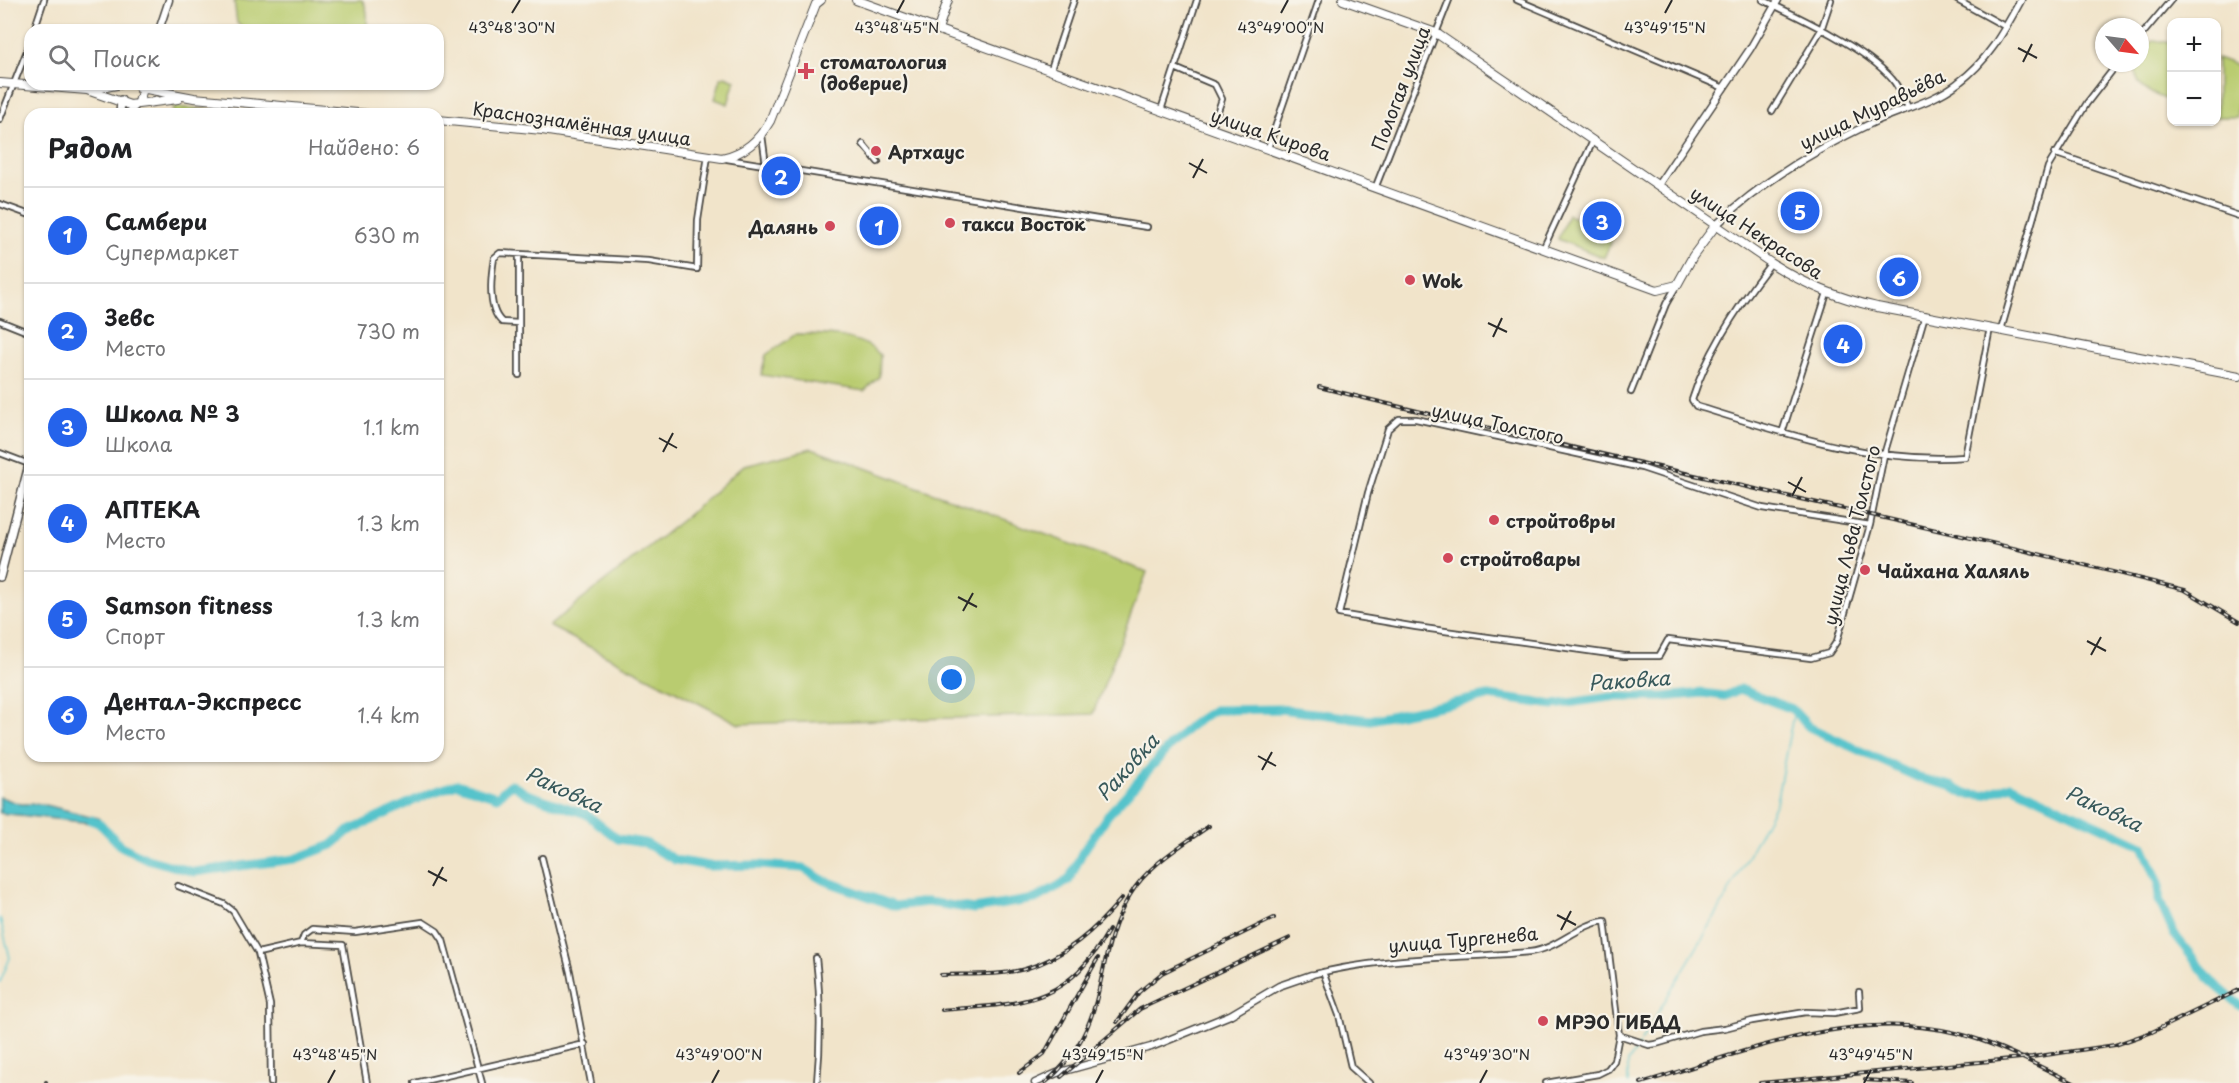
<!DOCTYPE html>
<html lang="ru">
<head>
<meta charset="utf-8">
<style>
	:root { --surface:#fff; --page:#f2f2f2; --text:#202124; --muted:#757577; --line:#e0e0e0; --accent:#2563eb }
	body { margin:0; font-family:"Playpen Sans",sans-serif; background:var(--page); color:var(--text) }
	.controls { position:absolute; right:18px; top:18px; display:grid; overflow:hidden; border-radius:12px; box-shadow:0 2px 4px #0004 }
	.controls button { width:54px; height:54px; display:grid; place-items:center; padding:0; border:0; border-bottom:2px solid var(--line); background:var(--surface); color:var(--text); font:30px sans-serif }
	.compass { position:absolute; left:2095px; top:18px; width:54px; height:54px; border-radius:50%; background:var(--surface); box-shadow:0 2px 4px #0004; rotate:118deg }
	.you { position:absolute; left:952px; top:680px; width:21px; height:21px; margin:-15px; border:4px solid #fff; border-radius:50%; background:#1a73e8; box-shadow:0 0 0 9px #1a73e833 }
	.badge { display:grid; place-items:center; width:39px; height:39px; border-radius:50%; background:var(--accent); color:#fff; font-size:20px; font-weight:700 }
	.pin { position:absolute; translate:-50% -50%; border:3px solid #fff; box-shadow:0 2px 6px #0006 }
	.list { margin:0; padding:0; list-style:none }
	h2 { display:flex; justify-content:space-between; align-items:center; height:78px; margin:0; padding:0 24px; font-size:26px }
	h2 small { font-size:20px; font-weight:400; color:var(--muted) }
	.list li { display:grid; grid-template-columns:39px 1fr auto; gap:18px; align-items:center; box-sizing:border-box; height:96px; padding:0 24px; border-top:2px solid var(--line) }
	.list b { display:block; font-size:22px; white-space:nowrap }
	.list p { margin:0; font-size:20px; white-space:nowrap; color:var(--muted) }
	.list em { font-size:20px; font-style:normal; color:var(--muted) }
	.icon { flex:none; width:33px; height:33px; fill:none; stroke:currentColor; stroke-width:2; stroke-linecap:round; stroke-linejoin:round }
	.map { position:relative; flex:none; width:2239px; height:1083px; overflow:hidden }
	.search { position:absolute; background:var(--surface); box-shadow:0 2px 4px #0004; left:24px; top:24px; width:420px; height:66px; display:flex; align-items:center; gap:15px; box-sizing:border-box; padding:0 21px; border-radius:18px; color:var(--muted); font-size:22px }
	.panel { position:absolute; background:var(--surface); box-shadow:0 2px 4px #0004; left:24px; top:108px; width:420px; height:654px; border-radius:18px }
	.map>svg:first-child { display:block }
	.green { fill:#b9cc6f; stroke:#727c4d; stroke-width:1.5 }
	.water { fill:#55c3cb; stroke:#40777b; stroke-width:1.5 }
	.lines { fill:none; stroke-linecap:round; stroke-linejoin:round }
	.stream { stroke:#55c3cb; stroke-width:1.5 }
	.river { stroke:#55c3cb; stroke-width:9 }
	.street-casing { stroke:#494743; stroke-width:8 }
	.secondary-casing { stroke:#494743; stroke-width:9 }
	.primary-casing { stroke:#494743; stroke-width:10 }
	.highway-casing { stroke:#494743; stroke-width:10 }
	.street { stroke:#fff; stroke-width:4.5 }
	.secondary { stroke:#fff; stroke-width:6 }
	.primary { stroke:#fff; stroke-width:7 }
	.highway { stroke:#fff; stroke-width:8 }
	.rail-casing { stroke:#2b2b2b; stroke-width:4 }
	.rail { stroke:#f7f3e8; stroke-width:1.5; stroke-dasharray:4.5; stroke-linecap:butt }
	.ticks { fill:none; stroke:#2b2b2b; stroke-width:2 }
	.poi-dot { fill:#d1495b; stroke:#f7f3e8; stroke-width:2 }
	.labels { text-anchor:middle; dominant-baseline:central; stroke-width:4.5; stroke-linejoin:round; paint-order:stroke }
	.poi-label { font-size:18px; font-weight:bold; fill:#2b2b2b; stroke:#f7f3e8; text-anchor:start }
	.street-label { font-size:18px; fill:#2b2b2b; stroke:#f7f3e8 }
	.water-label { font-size:20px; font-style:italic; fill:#38595b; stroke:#f7f3e8 }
	.ticks-label { font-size:15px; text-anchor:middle; fill:#2b2b2b; stroke:#f7f3e8; stroke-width:4.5; stroke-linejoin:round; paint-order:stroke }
</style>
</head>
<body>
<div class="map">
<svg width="2239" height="1083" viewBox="0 0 2239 1083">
	<rect width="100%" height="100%" fill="#f7f3e8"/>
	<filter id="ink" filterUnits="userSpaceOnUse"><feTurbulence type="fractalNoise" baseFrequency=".0167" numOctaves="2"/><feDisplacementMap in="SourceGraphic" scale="12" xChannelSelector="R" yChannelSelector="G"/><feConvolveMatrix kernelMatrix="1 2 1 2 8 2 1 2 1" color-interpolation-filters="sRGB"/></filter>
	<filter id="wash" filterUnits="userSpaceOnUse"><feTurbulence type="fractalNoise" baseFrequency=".008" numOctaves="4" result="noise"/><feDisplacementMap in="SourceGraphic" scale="24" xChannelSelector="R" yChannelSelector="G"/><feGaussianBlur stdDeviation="1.35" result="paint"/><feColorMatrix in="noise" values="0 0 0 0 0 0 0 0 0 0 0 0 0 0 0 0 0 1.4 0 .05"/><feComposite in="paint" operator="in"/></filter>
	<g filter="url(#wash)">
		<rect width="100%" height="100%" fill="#f1e4ca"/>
		<path class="green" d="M234,0H362C369,9 368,20 366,30H245L237,23Z
			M2154,40L2171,43V101C2152,94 2131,89 2137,63H2140C2140,52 2144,46 2154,40Z
			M2217,58L2239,66L2237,117H2217Z
			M725,76L735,80L728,104L715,99L721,78Z
			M173,107L261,113V114L196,110L195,114H174Z
			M1568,215L1614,234L1604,258L1558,239Z
			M796,334C821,334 861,334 880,355L879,377L864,391L761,375L766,355Z
			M812,448L1147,572L1093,714L739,724L549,626L686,517L744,465Z"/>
		<path class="water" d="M0,797L20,804H41L99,818L100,824L0,813Z"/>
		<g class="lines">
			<path class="stream" d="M0,918L10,958L0,982
				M1641,1041L1718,912L1776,803L1794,711
				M1628,1083V1062L1639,1045"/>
			<path class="river" d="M91,820L100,824L121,846L147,859L194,872L295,859L332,845L347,832L428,794L457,784L497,797L511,784L527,794L586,814L618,839L645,843L675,860L709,866L758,865L803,868L823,880L895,906L927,902L974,909L1035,899L1069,880L1082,853L1108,815L1170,746L1191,725L1214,710L1280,709L1370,720L1488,696L1554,705L1610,697H1664L1703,693L1725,696L1740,689L1792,709L1809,727L1919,778L1951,786L1965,794L1985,795L2011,785L2143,846L2159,883V900L2174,934L2211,981L2239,1005"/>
		</g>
	</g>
	<g filter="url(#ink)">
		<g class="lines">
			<g class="street-casing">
				<path id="street" d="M1517,0L1724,88
					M1763,0C1799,17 1867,49 1892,79C1899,87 1903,98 1908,107
					M1957,0L2006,27
					M34,30L44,0
					M2140,37L2171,0
					M1175,68L1215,85L1222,99L1212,128
					M1051,69L1074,0
					M1161,110L1197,0
					M1772,111L1821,30L1831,0
					M0,119L30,43
					M762,135L766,165
					M863,144L878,162
					M1268,148L1319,0
					M2054,153L2239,216
					M727,159L1147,227
					M1376,186L1449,0
					M0,204L30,215
					M1544,247L1593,141
					M519,255V375
					M1771,263C1740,303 1707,352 1692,400L1696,406C1784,433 1872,464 1965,457L1990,328
					M0,321L30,333
					M518,323L502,322C487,309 491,276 494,258L500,253L649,261L697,269L698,220L708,156
					M2001,330L2048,167L2087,103L2118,63
					M1631,392L1666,304L1677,285
					M1782,433L1827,293
					M0,453L29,464
					M1870,525L1762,508L1642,468L1416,419H1399L1388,429L1368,493L1339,614L1416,627L1624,656H1659L1668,640L1811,658L1829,653L1837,641L1870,525L1884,455L1925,315
					M542,858L570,972L591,1083
					M178,886L224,904L233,911L258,953L270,1005L271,1083
					M301,943L343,945L367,1083
					M258,953L301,943L304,935L312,929L355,932L423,922L437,931L443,940L482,1083
					M816,958C821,1001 821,1040 817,1083
					M1323,972L1339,1015L1351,1067L1369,1083
					M1311,975C1382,956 1457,959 1530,952C1558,949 1578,924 1605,921L1619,1035L1614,1061L1608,1069L1598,1074L1546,1083
					M1619,1035L1649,1045L1656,1044L1700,1031L1725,1028L1752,1021L1806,1012L1834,1013L1860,1008L1859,992
					M415,1083L585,1044"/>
			</g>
			<g class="secondary-casing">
				<path id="secondary" d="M159,30L169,0
					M1658,185L1750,49L1778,0
					M1716,225C1762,181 1818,148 1876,121C1903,109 1935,101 1958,83C1988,61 2004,31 2021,0
					M1035,1083L1057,1073L1151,1047L1230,1015L1279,986L1311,975"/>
			</g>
			<g class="primary-casing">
				<path id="primary" d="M120,114L121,100
					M127,114L138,103
					M0,577L30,461"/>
			</g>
			<g class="highway-casing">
				<path id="highway" d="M856,0L1657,290L1677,285L1693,256L1716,225
					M1343,0L1436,33L1771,263C1805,285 1838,298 1877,307L2239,376
					M938,29L948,0
					M0,83L87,90L130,105L178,99
					M137,84L142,92L139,102
					M141,88L194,98L368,114
					M89,90L122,84
					M438,120L542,130L722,158C745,153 758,141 770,121L816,4L821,0"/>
			</g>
			<use href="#street" class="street"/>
			<use href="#secondary" class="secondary"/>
			<use href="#primary" class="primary"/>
			<use href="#highway" class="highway"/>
			<g class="rail-casing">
				<path id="rail" d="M1319,387C1607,459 1898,517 2185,590L2239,622
					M941,975C968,974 999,976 1025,969C1066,957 1096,929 1122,898
					M942,1010C1022,1003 1065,1007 1109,930
					M1117,1022L1139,992L1162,973L1274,918
					M1019,1073L1044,1054L1098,958
					M1061,1077L1140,1009L1290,938
					M1865,1080L1912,1083
					M46,1082V1083
					M1045,1083C1115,1023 1089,962 1130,895C1148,865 1181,846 1209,826
					M1641,1083C1743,1053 1849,1007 1956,1033C1997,1043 2036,1065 2074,1083
					M1760,1083L2032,1057L2115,1045L2152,1032L2239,990"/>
			</g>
			<use href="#rail" class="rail"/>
		</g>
	</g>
	<path class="ticks" d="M512,13L520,0M897,13L904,0M1281,13L1288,0M1665,13L1672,0M2018,48L2037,58M2023,62L2032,44M1189,163L1207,173M1193,178L1203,159M1488,323L1507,332M1493,337L1502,318M659,438L677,448M663,452L673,433M1788,482L1806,492M1792,496L1802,477M958,597L977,607M963,611L973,593M2087,641L2106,651M2091,655L2101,637M1258,756L1276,766M1262,770L1272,752M428,871L447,881M433,886L443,867M1557,915L1576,925M1561,930L1571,911M328,1083L335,1070M712,1083L719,1070M1096,1083L1103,1070M1480,1083L1487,1070M1864,1083L1871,1070"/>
	<g class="poi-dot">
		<path d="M803 62h6v6h6v6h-6v6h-6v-6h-6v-6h6z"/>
		<circle cx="876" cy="151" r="6"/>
		<circle cx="950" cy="223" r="6"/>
		<circle cx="830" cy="226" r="6"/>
		<circle cx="1410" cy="280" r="6"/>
		<circle cx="1494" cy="520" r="6"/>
		<circle cx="1448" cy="558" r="6"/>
		<circle cx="1865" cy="570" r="6"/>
		<circle cx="1543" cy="1021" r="6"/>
	</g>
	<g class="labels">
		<g class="poi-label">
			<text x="820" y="61">стоматология<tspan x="820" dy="21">(доверие)</tspan></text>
			<text x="888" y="151">Артхаус</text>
			<text x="962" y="223">такси Восток</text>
			<text x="818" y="226" text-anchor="end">Далянь</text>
			<text x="1422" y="280">Wok</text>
			<text x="1506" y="520">стройтовры</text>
			<text x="1460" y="558">стройтовары</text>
			<text x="1877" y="570">Чайхана Халяль</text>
			<text x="1555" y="1021">МРЭО ГИБДД</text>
		</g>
		<g class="street-label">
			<text transform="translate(1400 88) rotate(-69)">Пологая улица</text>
			<text transform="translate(1872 109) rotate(-26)">улица Муравьёва</text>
			<text transform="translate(582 123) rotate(8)">Краснознамённая улица</text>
			<text transform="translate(1271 134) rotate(19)">улица Кирова</text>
			<text transform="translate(1757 232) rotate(33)">улица Некрасова</text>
			<text transform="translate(1498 423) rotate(12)">улица Толстого</text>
			<text transform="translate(1851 535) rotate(-76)">улица Льва Толстого</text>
			<text transform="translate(1463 939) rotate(-5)">улица Тургенева</text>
		</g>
		<g class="water-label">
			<text transform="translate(1629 680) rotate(-4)">Раковка</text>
			<text transform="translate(1127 767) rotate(-48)">Раковка</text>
			<text transform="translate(564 789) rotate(25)">Раковка</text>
			<text transform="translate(2104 808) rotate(25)">Раковка</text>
		</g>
	</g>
	<g class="ticks-label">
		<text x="512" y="33">43°48'30"N</text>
		<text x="897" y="33">43°48'45"N</text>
		<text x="1281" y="33">43°49'00"N</text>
		<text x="1665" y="33">43°49'15"N</text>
		<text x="335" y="1060">43°48'45"N</text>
		<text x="719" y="1060">43°49'00"N</text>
		<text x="1103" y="1060">43°49'15"N</text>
		<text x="1487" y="1060">43°49'30"N</text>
		<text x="1871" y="1060">43°49'45"N</text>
	</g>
</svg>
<div class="controls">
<button>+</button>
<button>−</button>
</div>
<svg class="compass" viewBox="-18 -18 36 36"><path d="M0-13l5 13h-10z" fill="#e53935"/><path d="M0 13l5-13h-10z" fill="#757577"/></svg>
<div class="you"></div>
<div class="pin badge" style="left:879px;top:226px">1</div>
<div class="pin badge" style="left:781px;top:176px">2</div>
<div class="pin badge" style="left:1602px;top:221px">3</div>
<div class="pin badge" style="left:1843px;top:344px">4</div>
<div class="pin badge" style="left:1800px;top:211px">5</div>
<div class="pin badge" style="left:1899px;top:277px">6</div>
<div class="search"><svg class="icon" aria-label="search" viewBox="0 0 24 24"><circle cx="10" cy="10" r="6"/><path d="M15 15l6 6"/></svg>Поиск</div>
<section class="panel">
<h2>Рядом<small>Найдено: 6</small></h2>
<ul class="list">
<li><span class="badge">1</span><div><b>Самбери</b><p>Супермаркет</p></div><em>630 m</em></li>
<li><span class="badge">2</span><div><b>Зевс</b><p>Место</p></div><em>730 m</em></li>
<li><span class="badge">3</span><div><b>Школа № 3</b><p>Школа</p></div><em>1.1 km</em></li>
<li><span class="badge">4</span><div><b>АПТЕКА</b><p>Место</p></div><em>1.3 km</em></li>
<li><span class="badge">5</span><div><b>Samson fitness</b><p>Спорт</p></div><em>1.3 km</em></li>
<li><span class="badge">6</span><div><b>Дентал-Экспресс</b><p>Место</p></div><em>1.4 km</em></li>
</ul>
</section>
</div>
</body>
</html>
